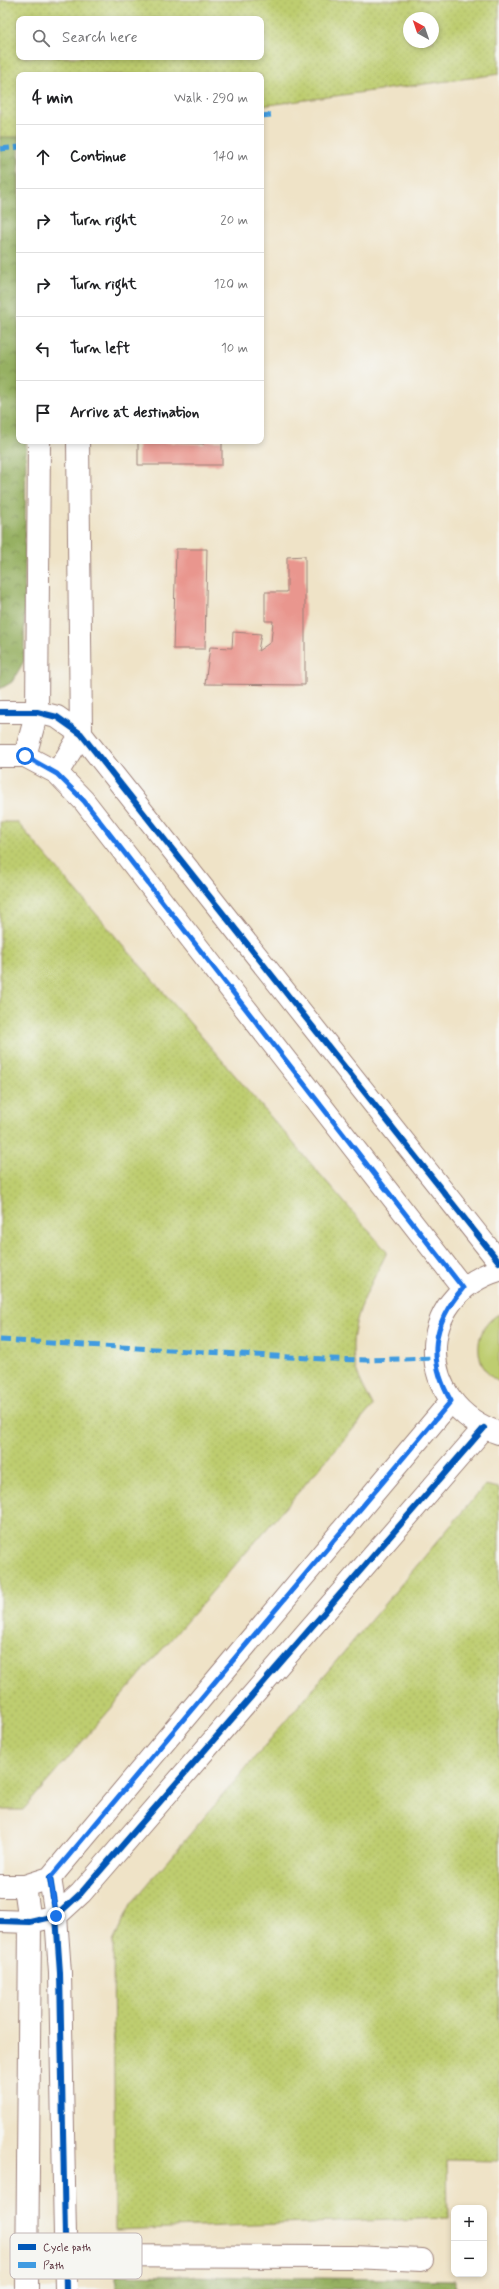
<!DOCTYPE html>
<html lang="en">
<head>
<meta charset="utf-8">
<style>
	:root { --surface:#fff; --page:#f6f6f6; --text:#202124; --muted:#757577; --line:#e0e0e0 }
	body { margin:0; font-family:Mynerve,sans-serif; background:var(--page); color:var(--text) }
	.controls { position:absolute; right:12px; bottom:12px; display:grid; overflow:hidden; border-radius:8px; box-shadow:0 2px 6px #0003 }
	.controls button { width:36px; height:36px; display:grid; place-items:center; padding:0; border:0; border-bottom:1px solid var(--line); background:var(--surface); color:var(--text); font:20px sans-serif }
	.compass { position:absolute; left:403px; top:12px; width:36px; height:36px; border-radius:50%; background:var(--surface); box-shadow:0 2px 6px #0003; rotate:320deg }
	.stop { position:absolute; width:12px; height:12px; margin:-9px; border:3px solid #1a73e8; border-radius:50%; background:#fff }
	.stop.end { background:#1a73e8; border-color:#fff; box-shadow:0 1px 4px #0008 }
	.list { margin:0; padding:0; list-style:none }
	h2 { display:flex; justify-content:space-between; align-items:center; height:52px; margin:0; padding:0 16px; font-size:17px }
	h2 small { font-size:13px; font-weight:400; color:var(--muted) }
	.list li { display:grid; grid-template-columns:26px 1fr auto; gap:12px; align-items:center; box-sizing:border-box; height:64px; padding:0 16px; border-top:1px solid var(--line) }
	.list b { display:block; font-size:15px; white-space:nowrap }
	.list em { font-size:13px; font-style:normal; color:var(--muted) }
	.icon { flex:none; width:22px; height:22px; fill:none; stroke:currentColor; stroke-width:2; stroke-linecap:round; stroke-linejoin:round }
	.map { position:relative; flex:none; width:499px; height:2289px; overflow:hidden }
	.search { position:absolute; background:var(--surface); box-shadow:0 2px 6px #0003; left:16px; top:16px; width:248px; height:44px; display:flex; align-items:center; gap:10px; box-sizing:border-box; padding:0 14px; border-radius:8px; color:var(--muted); font-size:15px }
	.panel { position:absolute; background:var(--surface); box-shadow:0 2px 6px #0003; left:16px; top:72px; width:248px; height:372px; border-radius:8px }
	.map>svg:first-child { display:block }
	.grass { fill:url(#grass-dots); stroke:#84764d; fill-rule:evenodd }
	.forest { fill:url(#forest-crowns); stroke:#706846 }
	.park { fill:#becd6f; stroke:#84764d }
	.building { fill:#e9968e }
	.lines { fill:none; stroke-linecap:round; stroke-linejoin:round }
	.minor-casing { stroke:#9c8179; stroke-width:24 }
	.minor { stroke:#fff; stroke-width:22 }
	.quiet { stroke:#409be1; stroke-width:5; stroke-dasharray:10 5; stroke-linecap:butt }
	.cycleway-casing { stroke:#f6f6f2; stroke-width:8 }
	.cycleway { stroke:#0057b8; stroke-width:6 }
	.route { stroke:#1a73e8; stroke-width:5 }
	.key { fill:#f6f6f2; stroke:#c2b6b6; stroke-width:1 }
	.key-label { font-size:11px; fill:#4a1f2b }
</style>
</head>
<body>
<div class="map">
<svg width="499" height="2289" viewBox="0 0 499 2289">
	<defs>
		<pattern id="grass-dots" width="8" height="8" patternUnits="userSpaceOnUse"><rect width="8" height="8" fill="#becd6f"/><path d="M2 2h.1M6 6h.1" fill="none" stroke="#a5b060" stroke-width="1.8" stroke-linecap="round"/></pattern>
		<pattern id="forest-crowns" width="20" height="18" patternUnits="userSpaceOnUse"><rect width="20" height="18" fill="#96b062"/><path d="M2 6a3 3 0 1 1 6 0M12 15a3 3 0 1 1 6 0" fill="none" stroke="#7c8f51"/></pattern>
	</defs>
	<rect width="100%" height="100%" fill="#f6f6f2"/>
	<filter id="ink" filterUnits="userSpaceOnUse"><feTurbulence type="fractalNoise" baseFrequency=".025" numOctaves="2"/><feDisplacementMap in="SourceGraphic" scale="8" xChannelSelector="R" yChannelSelector="G"/><feConvolveMatrix kernelMatrix="1 2 1 2 8 2 1 2 1" color-interpolation-filters="sRGB"/></filter>
	<filter id="wash" filterUnits="userSpaceOnUse"><feTurbulence type="fractalNoise" baseFrequency=".012" numOctaves="4" result="noise"/><feDisplacementMap in="SourceGraphic" scale="16" xChannelSelector="R" yChannelSelector="G"/><feGaussianBlur stdDeviation="0.9" result="paint"/><feColorMatrix in="noise" values="0 0 0 0 0 0 0 0 0 0 0 0 0 0 0 0 0 1.4 0 .05"/><feComposite in="paint" operator="in"/></filter>
	<g filter="url(#wash)">
		<rect width="100%" height="100%" fill="#efe3c7"/>
		<path class="grass" d="M0,0H499V74L261,106V75H19V137L0,140ZM409,18H433V42H409ZM19,19H261V57H19Z
			M0,822H17L387,1252C370,1287 344,1328 356,1369C360,1382 367,1394 373,1406L23,1810H0Z
			M485,1485L499,1488V2161L447,2160L448,2218L115,2230L113,1942L131,1904Z"/>
		<path class="forest" d="M0,137H19V441H26L24,661L12,682L0,689Z
			M116,2275L456,2280V2289H116Z"/>
		<path class="park" d="M499,1314V1382C472,1368 472,1328 499,1314Z"/>
		<g id="blocks">
			<path class="building" d="M138,441L204,444V441H222V465H138Z
				M176,549H207L205,649H173Z
				M305,556V685L205,684L210,647L232,648L233,632L261,634L258,651L271,642L273,621H265V592H287V557Z"/>
		</g>
	</g>
	<g filter="url(#ink)">
		<use href="#blocks" fill-opacity="0" stroke="#9c8179" stroke-width="1"/>
		<g class="lines">
			<g class="minor-casing">
				<path id="minor" d="M0,712H37L57,717L81,734L499,1262
					M0,756H25L57,773L84,801L463,1288
					M25,756L37,712L39,441
					M57,773L81,734L78,441
					M499,1270C413,1296 414,1405 499,1433
					M50,1878L56,1916L60,1973L66,2289
					M0,1886H25L50,1878L451,1401
					M25,1886L30,1922L27,2289
					M0,1921L30,1922L56,1916L81,1893L484,1428
					M65,2256L352,2257L422,2260"/>
			</g>
			<use href="#minor" class="minor"/>
			<path class="quiet" d="M261,116L271,115
				M0,149L19,147
				M0,1340L325,1359L367,1360L435,1358"/>
			<g class="cycleway-casing">
				<path id="cycleway" d="M0,712H37L57,717L81,734L499,1262
					M50,1878L56,1916L60,1973L66,2289
					M0,1921L30,1922L56,1916L81,1893L484,1428"/>
			</g>
			<use href="#cycleway" class="cycleway"/>
		</g>
	</g>
	<g class="lines" filter="url(#ink)">
		<path class="route" d="M25,756L57,774L84,801L463,1288C432,1324 427,1359 451,1401L50,1878L56,1916"/>
	</g>
	<rect x="10" y="2233" width="132" height="46" rx="6" class="key"/>
	<rect x="18" y="2244" width="18" height="6" fill="#0057b8"/>
	<rect x="18" y="2262" width="18" height="6" fill="#409be1"/>
	<g class="key-label">
		<text x="43" y="2251">Cycle path</text>
		<text x="43" y="2269">Path</text>
	</g>
</svg>
<div class="controls">
<button>+</button>
<button>−</button>
</div>
<svg class="compass" viewBox="-18 -18 36 36"><path d="M0-13l5 13h-10z" fill="#e53935"/><path d="M0 13l5-13h-10z" fill="#757577"/></svg>
<div class="stop" style="left:25px;top:756px"></div>
<div class="stop end" style="left:56px;top:1916px"></div>
<div class="search"><svg class="icon" aria-label="search" viewBox="0 0 24 24"><circle cx="10" cy="10" r="6"/><path d="M15 15l6 6"/></svg>Search here</div>
<section class="panel">
<h2>4 min<small>Walk · 290 m</small></h2>
<ul class="list">
<li><svg class="icon" aria-label="ahead" viewBox="0 0 24 24"><path d="M12 20V5M6 11l6-6 6 6"/></svg><div><b>Continue</b></div><em>140 m</em></li>
<li><svg class="icon" aria-label="right" viewBox="0 0 24 24"><path d="M7 20v-9h11M14 6l5 5-5 5"/></svg><div><b>Turn right</b></div><em>20 m</em></li>
<li><svg class="icon" aria-label="right" viewBox="0 0 24 24"><path d="M7 20v-9h11M14 6l5 5-5 5"/></svg><div><b>Turn right</b></div><em>120 m</em></li>
<li><svg class="icon" aria-label="left" viewBox="0 0 24 24"><path d="M17 20v-9H6M10 6l-5 5 5 5"/></svg><div><b>Turn left</b></div><em>10 m</em></li>
<li><svg class="icon" aria-label="arrive" viewBox="0 0 24 24"><path d="M6 21V4h12l-3 4 3 4H6"/></svg><div><b>Arrive at destination</b></div></li>
</ul>
</section>
</div>
</body>
</html>
